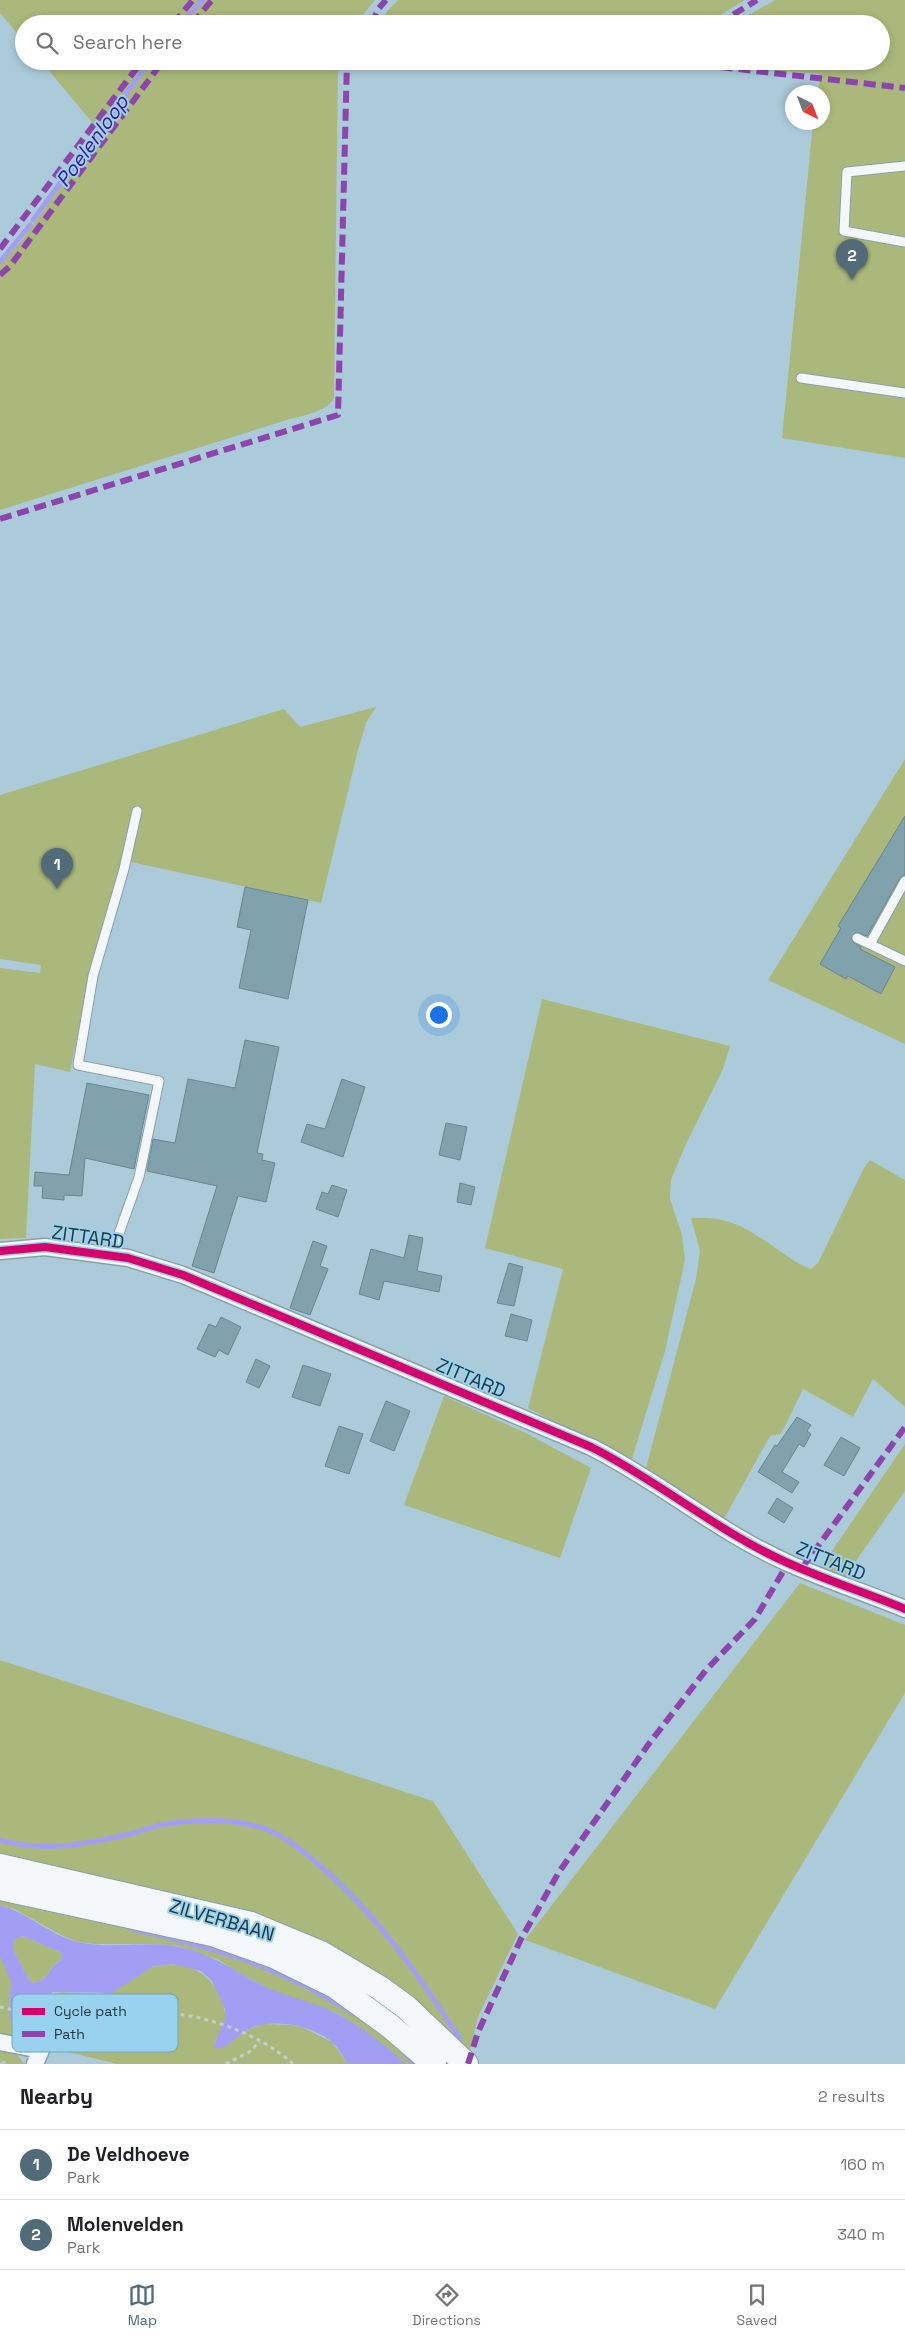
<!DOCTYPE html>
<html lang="en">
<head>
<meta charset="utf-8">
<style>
	:root { --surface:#fff; --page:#f6f6f6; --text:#202124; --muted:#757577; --line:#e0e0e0; --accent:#516b78 }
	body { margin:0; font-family:"Space Grotesk",sans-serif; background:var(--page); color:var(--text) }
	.compass { position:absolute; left:785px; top:85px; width:45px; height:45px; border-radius:50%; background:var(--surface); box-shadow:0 2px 8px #0003; rotate:138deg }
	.you { position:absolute; left:438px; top:1014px; width:18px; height:18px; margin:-12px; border:4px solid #fff; border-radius:50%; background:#1a73e8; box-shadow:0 0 0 8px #1a73e833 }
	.badge { display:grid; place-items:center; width:32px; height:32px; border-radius:50%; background:var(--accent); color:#fff; font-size:16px; font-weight:700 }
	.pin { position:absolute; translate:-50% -41px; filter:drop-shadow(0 1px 2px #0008) }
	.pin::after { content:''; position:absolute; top:26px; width:18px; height:15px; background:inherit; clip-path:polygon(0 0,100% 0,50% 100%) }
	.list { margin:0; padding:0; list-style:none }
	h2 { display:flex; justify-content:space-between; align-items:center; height:65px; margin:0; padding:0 20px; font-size:21px }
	h2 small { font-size:16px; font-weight:400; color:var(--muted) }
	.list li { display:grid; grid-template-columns:32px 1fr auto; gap:15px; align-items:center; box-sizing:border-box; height:70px; padding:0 20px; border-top:1px solid var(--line) }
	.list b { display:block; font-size:19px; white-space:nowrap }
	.list p { margin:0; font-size:16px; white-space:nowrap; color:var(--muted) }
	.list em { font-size:16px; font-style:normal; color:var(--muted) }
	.icon { flex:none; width:28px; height:28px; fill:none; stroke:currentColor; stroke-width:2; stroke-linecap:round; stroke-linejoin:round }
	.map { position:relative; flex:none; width:905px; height:2064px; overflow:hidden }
	.search { position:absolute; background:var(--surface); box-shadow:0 2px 8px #0003; left:15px; right:15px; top:15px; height:55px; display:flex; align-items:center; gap:12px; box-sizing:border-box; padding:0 18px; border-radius:28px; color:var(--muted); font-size:19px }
	.sheet { height:205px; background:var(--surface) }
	nav { display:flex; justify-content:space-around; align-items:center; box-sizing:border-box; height:70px; border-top:1px solid var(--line); background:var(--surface); font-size:14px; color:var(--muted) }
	nav a { display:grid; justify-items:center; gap:2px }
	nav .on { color:var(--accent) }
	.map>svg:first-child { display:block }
	.green { fill:#abb87b }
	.water { fill:#a29ef3; fill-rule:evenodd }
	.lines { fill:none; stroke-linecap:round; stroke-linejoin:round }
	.stream { stroke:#a29ef3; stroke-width:5 }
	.building { fill:#7fa2ac; stroke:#69868e }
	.service-casing { stroke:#87a0ab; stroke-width:11 }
	.minor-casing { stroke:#87a0ab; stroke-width:19 }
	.secondary-casing { stroke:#87a0ab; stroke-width:26 }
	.path { stroke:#c4ced2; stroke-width:3; stroke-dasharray:4 4; stroke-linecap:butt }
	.service { stroke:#f3f7f9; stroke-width:9 }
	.minor { stroke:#f3f7f9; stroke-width:16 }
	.secondary { stroke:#f3f7f9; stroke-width:24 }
	.quiet { stroke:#8e44ad; stroke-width:6; stroke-dasharray:12 6; stroke-linecap:butt }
	.cycleway-casing { stroke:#98d2ee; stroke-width:11 }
	.cycleway { stroke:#d6006c; stroke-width:8 }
	.labels { text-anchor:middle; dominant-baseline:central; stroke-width:4; stroke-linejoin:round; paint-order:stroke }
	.street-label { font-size:19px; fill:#203843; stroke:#98d2ee }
	.water-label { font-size:20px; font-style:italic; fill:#430e9a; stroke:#98d2ee }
	.key { fill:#98d2ee; stroke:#74a4bb; stroke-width:1 }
	.key-label { font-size:14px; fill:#203843 }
</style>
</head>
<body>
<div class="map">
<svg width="905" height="2064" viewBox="0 0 905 2064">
	<rect width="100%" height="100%" fill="#accbda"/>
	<path class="green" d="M0,0H375L355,24H24V41L0,13Z
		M398,0H745L705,24H380L388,10Z
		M775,0H905V458L782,438L813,123L822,122V92H816V88H819L820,74L699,64L692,61H881V24H733Z
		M41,61H338L334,398C328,412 300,416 287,420L0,510V264L22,240L100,132Z
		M376,707L366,723L358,750L321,903L122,860L91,967L70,1072L35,1064L26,1238L0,1239V968L40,973L41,965L0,959V795L284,709L300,727Z
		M905,759V1044L768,980Z
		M542,999L730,1046L723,1069L685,1146L671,1180L670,1199L682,1235L685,1260L665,1351L631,1462L528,1408L563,1269L485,1248Z
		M870,1160L905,1180V1407L873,1379L853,1417L803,1389L784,1428L780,1434L770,1436L724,1519L646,1468L696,1279L700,1251L691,1218C731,1216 748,1229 780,1251C790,1258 800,1265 811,1269L818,1263L864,1168Z
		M444,1396L528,1434L591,1468L560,1558L404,1505Z
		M905,1444V1491L844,1578L821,1567Z
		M800,1583L905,1625V1693L715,2009L525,1940Z
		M0,1660L433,1801L518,1934L478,2017L468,2058L385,1985L0,1862Z
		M0,1892L199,1936L302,1975L426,2064H406L357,2025L335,2012L277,1993L234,1970L219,1960L179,1946L151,1944H96L78,1942L63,1936L14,1909L0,1905Z
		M22,1936L62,1953L61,1960C47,1966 51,1980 33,1983L29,1980L14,1951V1940Z
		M0,1956C5,1964 10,1973 11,1982C12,1997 4,2014 15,2026L32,2016L35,2006C57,1980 80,2000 106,1993C125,1988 138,1970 156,1966C185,1959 213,1973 222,2002C224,2007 226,2014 225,2020C223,2028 217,2037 214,2044L231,2042L247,2030L263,2024L291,2025L302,2027L332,2042L348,2064H117L0,2035Z
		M0,2049L16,2053L24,2064H6L5,2061H3L0,2063Z"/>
	<path class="water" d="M0,1905C28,1913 50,1935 78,1942C111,1950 147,1940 180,1947C211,1953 234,1971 262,1985C286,1997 312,2001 336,2013C362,2026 384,2045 406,2064H348C343,2057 338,2047 332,2042C312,2025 270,2017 247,2030C238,2035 225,2052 214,2048V2045L225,2019V2009L212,1981L201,1971L189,1968L172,1964L154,1966L112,1993L53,1992L35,2006L32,2016L25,2026H15L11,2021L9,2014L11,1981L0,1956ZM22,1936L62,1953L61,1960C47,1967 51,1980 33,1983L29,1980L14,1951V1940Z"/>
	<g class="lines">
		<path class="stream" d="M181,24L202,0
			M33,220L150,61
			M0,262L30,225
			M0,1840C46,1853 88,1844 134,1833C145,1830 156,1825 167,1824C200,1819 236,1818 268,1830C286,1837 303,1851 318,1864C376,1913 419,1976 460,2039
			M132,1929C217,1948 279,1966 354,2014
			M405,2055L415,2064"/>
	</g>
	<path class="building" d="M905,816V875L900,878L867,936L856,932L851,938L854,943L861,947L860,949L895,967L881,994L848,976L846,979L820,964L841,928L838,926Z
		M245,887L308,900L288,999L239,988L251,930L237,927Z
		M245,1040L279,1047L257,1153L263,1154L262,1160L275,1163L266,1202L238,1196L214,1273L192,1266L217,1186L147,1171L153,1139L175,1143L188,1079L235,1088Z
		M342,1079L365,1087L343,1157L301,1142L307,1124L325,1129Z
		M87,1083L149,1095L134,1169L85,1158L82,1196L64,1195V1200L42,1198L43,1186H34L35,1172L69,1175Z
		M446,1123L467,1127L460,1160L439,1155Z
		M460,1183L475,1187L471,1205L457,1202Z
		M332,1185L347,1190L338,1217L316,1209L322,1192L328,1194Z
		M409,1235L423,1238L417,1271L442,1276L439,1292L384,1281L379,1300L359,1294L371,1249L404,1258Z
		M313,1241L327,1246L320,1266L328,1269L310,1315L290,1308Z
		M509,1263L523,1267L514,1306L497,1303Z
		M511,1314L532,1320L527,1341L505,1336Z
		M221,1317L241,1327L228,1355L219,1350L215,1357L197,1349L209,1324L216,1327Z
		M256,1359L270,1366L259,1388L246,1382Z
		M303,1365L331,1374L320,1406L292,1397Z
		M386,1401L410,1411L394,1451L370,1441Z
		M797,1417L811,1425L807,1431L811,1434L804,1447L799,1444L782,1472L799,1482L792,1493L758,1472L775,1445L777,1446Z
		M339,1426L363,1434L349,1474L325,1466Z
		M841,1437L860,1448L844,1476L824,1465Z
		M777,1498L793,1508L784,1523L768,1513Z"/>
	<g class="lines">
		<g class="service-casing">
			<path id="service" d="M905,166L847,172L844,231L905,242
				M801,378L905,393
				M857,938L905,961
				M870,944L905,881
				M111,1256L139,1177L159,1081L78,1065L93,976L124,869L137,811"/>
		</g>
		<g class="minor-casing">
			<path id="minor" d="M0,1251L45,1247L128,1258L183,1275L591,1447C659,1481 718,1532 788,1563C826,1580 866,1593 905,1609
				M0,2042L41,2050L35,2064"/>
		</g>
		<g class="secondary-casing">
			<path id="secondary" d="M0,1866L251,1924L321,1953L380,1988L406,2007L466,2064
				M0,1888L212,1934L274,1956L335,1986L390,2026L434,2064"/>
		</g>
		<path class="path" d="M0,2007C29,2013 60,2024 89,2025C112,2025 134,2014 157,2013C200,2012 261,2034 293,2064
			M226,2064L249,2052L260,2042"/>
		<use href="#service" class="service"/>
		<use href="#minor" class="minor"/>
		<use href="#secondary" class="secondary"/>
		<path class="quiet" d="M193,22L217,24
			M173,24L193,0
			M192,24L212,0
			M371,24L379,8L386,0
			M718,24L757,0
			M667,61L905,88
			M0,249L142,61
			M0,275L10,266L163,61
			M0,519L338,415L347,61
			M802,1568L905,1427
			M468,2064L478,2032L521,1939L559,1872L648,1745L706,1670L755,1619L788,1563"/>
		<g class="cycleway-casing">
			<path id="cycleway" d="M0,1251L45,1247L128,1258L183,1275L591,1447C659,1481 718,1532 788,1563C826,1580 866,1593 905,1609"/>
		</g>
		<use href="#cycleway" class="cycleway"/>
	</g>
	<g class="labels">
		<g class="street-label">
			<text transform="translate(88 1237) rotate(8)">ZITTARD</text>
			<text transform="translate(471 1378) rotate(23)">ZITTARD</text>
			<text transform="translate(831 1561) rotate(22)">ZITTARD</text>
			<text transform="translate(222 1920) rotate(16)">ZILVERBAAN</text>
		</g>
		<g class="water-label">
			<text transform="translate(92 141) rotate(-54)">Poelenloop</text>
		</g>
	</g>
	<rect x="12" y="1994" width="166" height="58" rx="8" class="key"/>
	<rect x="22" y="2008" width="23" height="7" fill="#d6006c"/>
	<rect x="22" y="2031" width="23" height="6" fill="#8e44ad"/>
	<g class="key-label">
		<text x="54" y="2016">Cycle path</text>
		<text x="54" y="2039">Path</text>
	</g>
</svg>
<svg class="compass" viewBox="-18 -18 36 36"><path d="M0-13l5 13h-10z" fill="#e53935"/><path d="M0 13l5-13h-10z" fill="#757577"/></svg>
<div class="you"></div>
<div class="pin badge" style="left:57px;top:889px">1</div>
<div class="pin badge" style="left:852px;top:280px">2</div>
<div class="search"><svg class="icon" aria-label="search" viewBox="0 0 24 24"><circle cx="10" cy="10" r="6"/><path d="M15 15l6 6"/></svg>Search here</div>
</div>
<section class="sheet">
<h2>Nearby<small>2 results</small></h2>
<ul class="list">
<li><span class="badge">1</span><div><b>De Veldhoeve</b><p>Park</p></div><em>160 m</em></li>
<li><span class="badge">2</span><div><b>Molenvelden</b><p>Park</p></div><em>340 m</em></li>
</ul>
</section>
<nav>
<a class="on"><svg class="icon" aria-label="map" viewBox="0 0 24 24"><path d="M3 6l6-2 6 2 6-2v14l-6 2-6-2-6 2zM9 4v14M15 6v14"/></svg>Map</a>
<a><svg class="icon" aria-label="directions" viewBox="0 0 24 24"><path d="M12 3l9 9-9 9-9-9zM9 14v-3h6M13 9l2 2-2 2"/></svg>Directions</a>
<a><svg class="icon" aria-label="saved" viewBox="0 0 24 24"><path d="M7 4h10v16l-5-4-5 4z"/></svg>Saved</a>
</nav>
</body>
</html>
